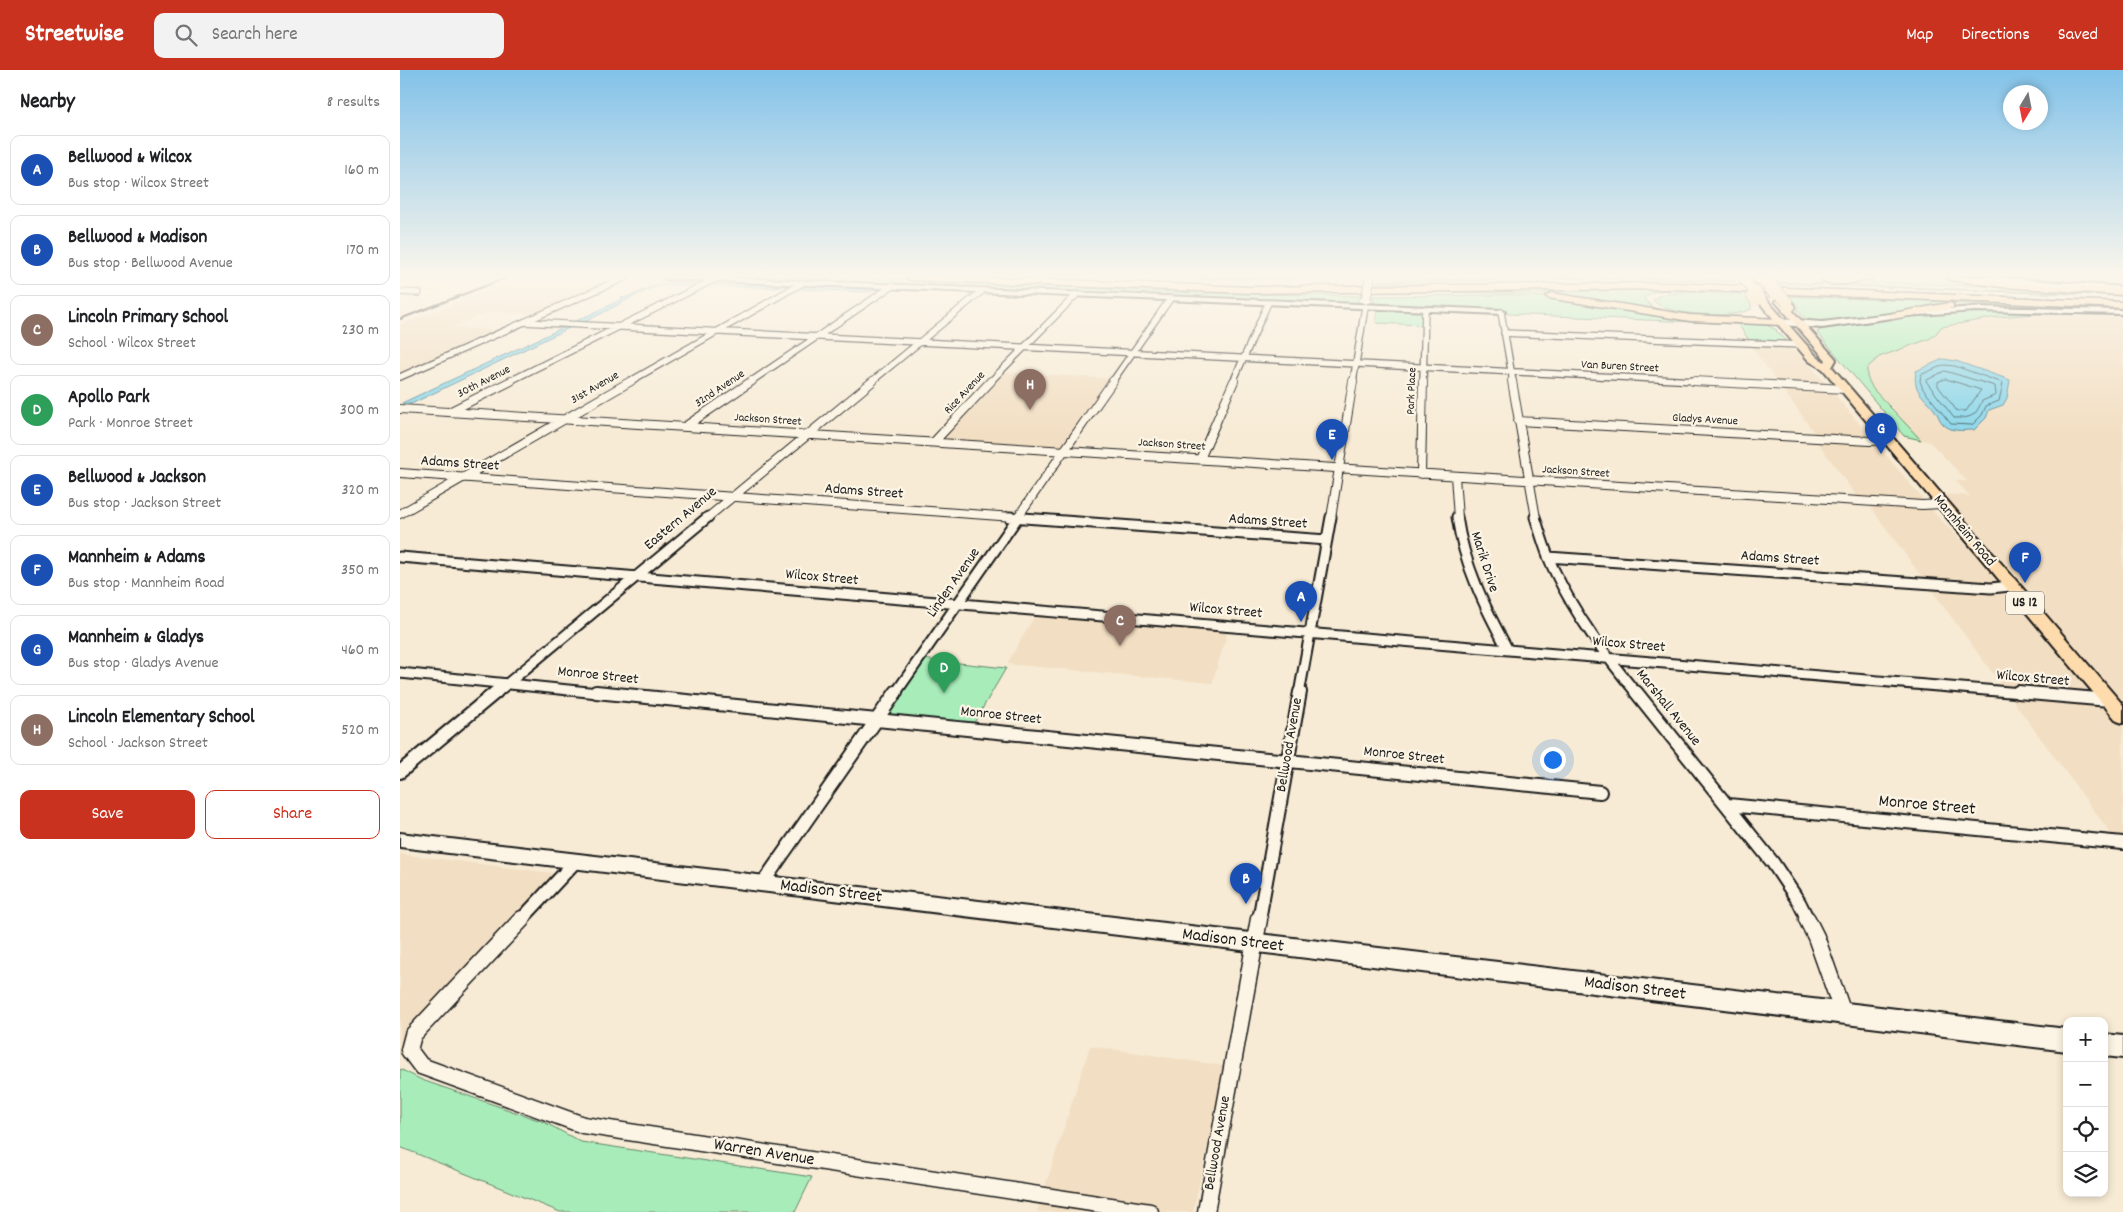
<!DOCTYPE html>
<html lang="en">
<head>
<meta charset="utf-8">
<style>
	:root { --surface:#fff; --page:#f2f2f2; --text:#202124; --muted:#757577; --line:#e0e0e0; --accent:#c8321e }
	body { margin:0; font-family:Dekko,sans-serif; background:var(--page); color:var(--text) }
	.controls { position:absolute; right:15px; bottom:15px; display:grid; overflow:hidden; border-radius:10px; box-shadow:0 2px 8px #0003 }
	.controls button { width:45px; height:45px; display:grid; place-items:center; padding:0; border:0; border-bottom:1px solid var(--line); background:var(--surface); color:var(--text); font:25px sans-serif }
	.compass { position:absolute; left:1603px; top:15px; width:45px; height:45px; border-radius:50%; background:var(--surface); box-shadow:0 2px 8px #0003; rotate:190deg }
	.you { position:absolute; left:1152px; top:689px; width:18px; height:18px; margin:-12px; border:4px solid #fff; border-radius:50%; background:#1a73e8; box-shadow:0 0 0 8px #1a73e833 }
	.badge { display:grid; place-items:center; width:32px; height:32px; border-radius:50%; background:var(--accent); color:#fff; font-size:16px; font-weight:700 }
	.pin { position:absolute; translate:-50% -41px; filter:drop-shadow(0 1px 2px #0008) }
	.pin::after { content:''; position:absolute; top:26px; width:18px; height:15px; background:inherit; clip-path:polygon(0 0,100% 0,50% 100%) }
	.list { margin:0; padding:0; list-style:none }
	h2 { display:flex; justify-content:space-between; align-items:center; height:65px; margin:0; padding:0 20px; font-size:21px }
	h2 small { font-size:16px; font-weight:400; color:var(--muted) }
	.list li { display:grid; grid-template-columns:32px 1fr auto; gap:15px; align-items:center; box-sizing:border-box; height:70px; margin:0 10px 10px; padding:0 10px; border:1px solid var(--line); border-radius:10px }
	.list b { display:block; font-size:19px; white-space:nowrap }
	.list p { margin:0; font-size:16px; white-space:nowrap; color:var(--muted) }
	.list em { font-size:16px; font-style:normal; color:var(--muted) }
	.actions { display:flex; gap:10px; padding:15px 20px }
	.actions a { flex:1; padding:11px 0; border:1px solid var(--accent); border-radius:10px; text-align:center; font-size:18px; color:var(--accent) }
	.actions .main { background:var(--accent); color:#fff }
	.icon { flex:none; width:28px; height:28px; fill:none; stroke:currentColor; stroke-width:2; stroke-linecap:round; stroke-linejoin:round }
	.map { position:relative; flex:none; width:1723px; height:1142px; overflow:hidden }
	header { display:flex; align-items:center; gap:30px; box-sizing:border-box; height:70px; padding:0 25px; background:var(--accent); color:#fff }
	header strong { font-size:24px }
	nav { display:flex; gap:28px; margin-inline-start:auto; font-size:18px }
	.search { width:350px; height:45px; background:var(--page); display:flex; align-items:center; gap:12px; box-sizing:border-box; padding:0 18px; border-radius:10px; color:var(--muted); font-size:19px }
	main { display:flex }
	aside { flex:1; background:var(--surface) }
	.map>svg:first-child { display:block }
	.built { fill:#f2dec2 }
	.green { fill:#a8edb9; stroke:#62846a }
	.water { fill:#8ad6ea; stroke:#5e8c98 }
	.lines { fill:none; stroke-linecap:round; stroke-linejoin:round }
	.shore { stroke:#48666e; stroke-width:1 }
	.street-far4-casing { stroke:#1c1c1c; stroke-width:8 }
	.street-far3-casing { stroke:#1c1c1c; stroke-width:10 }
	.street-far2-casing { stroke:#1c1c1c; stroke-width:13 }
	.street-far1-casing { stroke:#1c1c1c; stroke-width:16 }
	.street-casing { stroke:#1c1c1c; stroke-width:19 }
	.secondary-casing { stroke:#1c1c1c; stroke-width:4 }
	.primary-casing { stroke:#1c1c1c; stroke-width:4 }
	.highway-casing { stroke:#1c1c1c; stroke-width:3 }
	.street-far4 { stroke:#fcf5e5; stroke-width:5.5 }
	.street-far3 { stroke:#fcf5e5; stroke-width:8 }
	.street-far2 { stroke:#fcf5e5; stroke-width:9 }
	.street-far1 { stroke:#fcf5e5; stroke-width:12 }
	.street { stroke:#fcf5e5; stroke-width:16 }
	.secondary { fill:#fcf5e5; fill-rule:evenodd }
	.primary { fill:#fedbac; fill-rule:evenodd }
	.highway { fill:#fedbac; fill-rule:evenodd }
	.rail { stroke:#1c1c1c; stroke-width:2 }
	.secondary-bridge-casing { stroke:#1c1c1c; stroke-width:11; stroke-linecap:butt }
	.primary-bridge-casing { stroke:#1c1c1c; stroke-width:11; stroke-linecap:butt }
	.highway-bridge-casing { stroke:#1c1c1c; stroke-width:12; stroke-linecap:butt }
	.secondary-bridge { stroke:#fcf5e5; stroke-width:9 }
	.primary-bridge { stroke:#fedbac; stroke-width:9 }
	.highway-bridge { stroke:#fedbac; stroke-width:11 }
	.labels { text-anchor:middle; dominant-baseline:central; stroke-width:4.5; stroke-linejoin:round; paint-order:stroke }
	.far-street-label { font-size:12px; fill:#1c1c1c; stroke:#fcf5e5 }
	.shield { fill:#fcf5e5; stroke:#5f5d58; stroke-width:1 }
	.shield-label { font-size:14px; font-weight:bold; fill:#1c1c1c }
	.street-label { font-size:15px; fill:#1c1c1c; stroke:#fcf5e5 }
	.near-street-label { font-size:18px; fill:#1c1c1c; stroke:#fcf5e5 }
</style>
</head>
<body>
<header>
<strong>Streetwise</strong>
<div class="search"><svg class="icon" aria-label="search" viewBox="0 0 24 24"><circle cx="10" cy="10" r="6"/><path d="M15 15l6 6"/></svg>Search here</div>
<nav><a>Map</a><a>Directions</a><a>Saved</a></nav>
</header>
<main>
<aside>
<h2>Nearby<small>8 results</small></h2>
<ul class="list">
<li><span class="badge" style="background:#1a4fb4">A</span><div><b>Bellwood &amp; Wilcox</b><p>Bus stop · Wilcox Street</p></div><em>160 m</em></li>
<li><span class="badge" style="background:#1a4fb4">B</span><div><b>Bellwood &amp; Madison</b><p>Bus stop · Bellwood Avenue</p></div><em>170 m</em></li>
<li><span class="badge" style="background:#8d6e63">C</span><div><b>Lincoln Primary School</b><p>School · Wilcox Street</p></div><em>230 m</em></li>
<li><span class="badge" style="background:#2e9e5b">D</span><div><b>Apollo Park</b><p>Park · Monroe Street</p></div><em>300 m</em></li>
<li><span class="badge" style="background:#1a4fb4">E</span><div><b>Bellwood &amp; Jackson</b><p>Bus stop · Jackson Street</p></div><em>320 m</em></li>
<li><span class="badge" style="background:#1a4fb4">F</span><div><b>Mannheim &amp; Adams</b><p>Bus stop · Mannheim Road</p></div><em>350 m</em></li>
<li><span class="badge" style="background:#1a4fb4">G</span><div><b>Mannheim &amp; Gladys</b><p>Bus stop · Gladys Avenue</p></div><em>460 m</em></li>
<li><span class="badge" style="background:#8d6e63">H</span><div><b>Lincoln Elementary School</b><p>School · Jackson Street</p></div><em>520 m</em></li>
</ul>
<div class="actions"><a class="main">Save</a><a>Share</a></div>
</aside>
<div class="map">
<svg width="1723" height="1142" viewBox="0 0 1723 1142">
	<rect width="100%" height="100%" fill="#f7ebd5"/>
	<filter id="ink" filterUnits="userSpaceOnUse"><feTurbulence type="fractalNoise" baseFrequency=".02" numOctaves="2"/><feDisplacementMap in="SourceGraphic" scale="10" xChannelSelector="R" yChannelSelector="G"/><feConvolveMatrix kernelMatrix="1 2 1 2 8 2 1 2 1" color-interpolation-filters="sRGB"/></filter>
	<g filter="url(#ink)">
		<path class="built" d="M0,207H77L35,222L0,221Z
			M124,207H221L137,244L89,242L52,257L101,261L0,306V255Z
			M1582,207H1723V218L1606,210Z
			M1637,244L1723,245V636L1538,424L1570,426L1556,411H1567L1529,371L1521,370L1473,319L1467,307V299L1479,287L1518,274L1535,265L1540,257L1597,247Z
			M1351,276L1388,279L1401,284L1471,368L1416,365Z
			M601,302L715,309L665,379L537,371Z
			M1416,370L1476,373L1536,445L1611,520L1723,650V780L1466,431H1460Z
			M637,542L829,558L812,613L607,594Z
			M0,784L160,804L3,972L0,983Z
			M690,976L825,996L793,1142H637Z"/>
		<path class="green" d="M293,207H418L534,211L527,217L515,216Z
			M716,207H878L899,208L813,209Z
			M1163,207L1270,208L1336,211L1181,208L976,213V211Z
			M1474,207H1547L1646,218L1456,212Z
			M552,212L794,223L961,226L956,235L543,217Z
			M1372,212L1690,224L1723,226L1373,213Z
			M1260,219L1287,220C1274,220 1253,218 1244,228C1249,238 1261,240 1271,243L1145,224L1031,222Z
			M1282,222L1347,224L1351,231V239C1335,249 1264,246 1253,230L1260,225Z
			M1111,225L1158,228L1285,250L1366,255L1377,260L1376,261L1387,271L1349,270L1338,254L1108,244L1105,242L980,236L971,232L975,233L973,231L974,226Z
			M1385,226L1694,237L1556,234L1438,252H1408Z
			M978,238L1022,240V255L976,253Z
			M1554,241L1723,244V245L1637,244L1597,247L1541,257L1535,265L1529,269L1479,287L1467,298V307L1473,319L1521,370L1504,366L1417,262L1422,259L1497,247Z
			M521,589L606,598L571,658L479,649Z
			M0,999L22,1010L144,1052L181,1072L412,1107L395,1142H160L0,1077Z"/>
		<path class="water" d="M272,212H300C288,218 271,212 258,216C232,225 209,241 184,252L176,251L223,229L221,228L227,227L257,215Z
			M317,212H323L388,216L377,218L312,215Z
			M405,216H411L478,220L467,222L401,219Z
			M162,258H169L11,334L2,333Z
			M1543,289L1556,291L1610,310L1607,328L1603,335L1589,340L1586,348L1574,360C1566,360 1554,362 1547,357C1540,353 1539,347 1536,342C1525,326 1512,323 1516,301Z"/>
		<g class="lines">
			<path class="shore" d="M1544,295L1555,296L1603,313L1599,331L1586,336L1582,345L1572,355L1551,354L1523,319L1520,311L1521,305Z
				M1545,301L1595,316L1596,325L1582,331C1575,347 1571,348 1554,348L1526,311Z
				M1546,309L1581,320L1566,341H1557L1538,316V312Z"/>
			<g class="street-far4-casing">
				<path id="street-far4" d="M0,222L19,223
					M1101,242L1113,312
					M124,252L1317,312
					M1104,263L1401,275
					M0,307L226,207
					M108,312L315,209
					M229,312L402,213
					M350,312L492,216
					M471,312L582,221
					M590,312L676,225
					M712,312L770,229
					M833,312L868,233
					M953,312L965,237
					M1023,312L1025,239"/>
			</g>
			<g class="street-far3-casing">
				<path id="street-far3" d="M1112,311L1136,448
					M1293,311L1446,319
					M0,339L1522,435L1542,434
					M51,341L111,311
					M1118,351L1470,371L1490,370
					M286,356L352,311
					M534,372L591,311
					M800,389L834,311
					M0,403L627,448
					M1021,404L1023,311
					M1055,406L1058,448
					M0,444L231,311
					M307,448L473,311
					M617,448L713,311
					M931,448L953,311"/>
			</g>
			<g class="street-far2-casing">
				<path id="street-far2" d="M609,447L927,470
					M1057,447C1064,495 1085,538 1108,580
					M1135,447C1141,465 1146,485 1155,502C1176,546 1206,586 1237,624
					M0,487L1633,624
					M1148,487L1591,518L1610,516
					M0,603L208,624
					M95,624L308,447
					M495,624L618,447
					M899,624L931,447"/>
			</g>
			<g class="street-far1-casing">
				<path id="street-far1" d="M196,622L1200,722
					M1236,622L1373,793L1399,832L1408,850
					M1618,622L1709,630
					M0,702L96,622
					M1328,735L1723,773
					M362,814L496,622
					M121,850L175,792
					M859,850L900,622"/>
			</g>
			<g class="street-casing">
				<path id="street" d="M122,849L13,965L9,980L21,996L183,1055L750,1142
					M1407,849L1416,867L1443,943
					M806,1142L859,849"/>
			</g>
			<g class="secondary-casing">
				<path id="secondary" d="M262,207H313L1101,240L1105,242L1101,244L266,209Z
					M1572,207H1593L1723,217V221L1629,215L1576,209Z
					M1575,237L1723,240V244L1575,241L1506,246L1422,258L1381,255L1377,252L1381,249L1422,252L1506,242Z
					M0,763L1667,959V981L0,777Z
					M1704,964L1723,966V988L1704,986Z"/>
			</g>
			<g class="primary-casing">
				<path id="primary" d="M1362,227L1365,228L1417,287L1425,292L1426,290L1375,231L1382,229L1435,288L1436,290L1432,297L1723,635V653L1717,651L1423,299L1409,291L1359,232L1358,230Z"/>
			</g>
			<g class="highway-casing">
				<path id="highway" d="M506,207H577L850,217L1271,213L1723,232V238L1271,219L850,223L511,210Z
					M1473,207L1471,209C1460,212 1431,218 1422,211L1427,208Z
					M1546,207H1569L1602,211L1723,219V225L1602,217L1551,210Z
					M1151,223L1290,245L1381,249L1386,252L1381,255L1290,251L1148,228L1146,226Z
					M1387,229L1391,230L1396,237L1391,243L1387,244L1382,241L1386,237L1382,232Z
					M1549,233L1553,234V238L1493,249L1488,246L1493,243Z"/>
			</g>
			<use href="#street-far4" class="street-far4"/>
			<use href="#street-far3" class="street-far3"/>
			<use href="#street-far2" class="street-far2"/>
			<use href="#street-far1" class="street-far1"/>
			<use href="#street" class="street"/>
			<use href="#secondary" class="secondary"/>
			<use href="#primary" class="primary"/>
			<use href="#highway" class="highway"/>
			<path class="rail" d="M0,249L108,207"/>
			<g class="secondary-bridge-casing">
				<path id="secondary-bridge" d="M966,229L970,207"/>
			</g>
			<g class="primary-bridge-casing">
				<path id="primary-bridge" d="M1342,207L1362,230
					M1357,207L1374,225"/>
			</g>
			<g class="highway-bridge-casing">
				<path id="highway-bridge" d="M1364,207L1387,232
					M1356,222L1352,226L1356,231"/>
			</g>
			<use href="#secondary-bridge" class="secondary-bridge"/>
			<use href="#primary-bridge" class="primary-bridge"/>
			<use href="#highway-bridge" class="highway-bridge"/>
		</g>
	</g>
	<linearGradient id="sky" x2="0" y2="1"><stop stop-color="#82c2e9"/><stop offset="0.56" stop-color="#fbf6ec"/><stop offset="1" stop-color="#fbf6ec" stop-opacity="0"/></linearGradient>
	<rect width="1723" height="367" fill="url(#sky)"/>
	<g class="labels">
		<g class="far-street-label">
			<text transform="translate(1220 297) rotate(3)">Van Buren Street</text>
			<text transform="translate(84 312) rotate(-27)">30th Avenue</text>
			<text transform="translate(195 318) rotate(-30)">31st Avenue</text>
			<text transform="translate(320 319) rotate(-34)">32nd Avenue</text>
			<text transform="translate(1012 321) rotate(-88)">Park Place</text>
			<text transform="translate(565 323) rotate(-47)">Rice Avenue</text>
			<text transform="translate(368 350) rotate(4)">Jackson Street</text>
			<text transform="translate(1305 350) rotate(3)">Gladys Avenue</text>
			<text transform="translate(772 375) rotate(4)">Jackson Street</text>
			<text transform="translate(1176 402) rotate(4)">Jackson Street</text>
		</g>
		<rect class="shield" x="1606" y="521.5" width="38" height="23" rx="4"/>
		<g class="shield-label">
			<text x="1625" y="533">US 12</text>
		</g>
		<g class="street-label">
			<text transform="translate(60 394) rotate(4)">Adams Street</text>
			<text transform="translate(464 422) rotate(4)">Adams Street</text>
			<text transform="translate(281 449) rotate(-40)">Eastern Avenue</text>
			<text transform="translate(868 452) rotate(4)">Adams Street</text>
			<text transform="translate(1564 461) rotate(50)">Mannheim Road</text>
			<text transform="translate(1380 489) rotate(4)">Adams Street</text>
			<text transform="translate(1084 492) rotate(72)">Marik Drive</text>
			<text transform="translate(422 508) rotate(5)">Wilcox Street</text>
			<text transform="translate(554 513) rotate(-55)">Linden Avenue</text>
			<text transform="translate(826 541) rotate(5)">Wilcox Street</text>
			<text transform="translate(1229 575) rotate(5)">Wilcox Street</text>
			<text transform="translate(198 606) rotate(6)">Monroe Street</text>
			<text transform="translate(1633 609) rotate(5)">Wilcox Street</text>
			<text transform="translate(1268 638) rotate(51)">Marshall Avenue</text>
			<text transform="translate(601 646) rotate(6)">Monroe Street</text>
			<text transform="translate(890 675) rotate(-80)">Bellwood Avenue</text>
			<text transform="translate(1004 686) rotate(6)">Monroe Street</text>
			<text transform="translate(818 1073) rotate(-80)">Bellwood Avenue</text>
		</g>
		<g class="near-street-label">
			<text transform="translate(1527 736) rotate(5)">Monroe Street</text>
			<text transform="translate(431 822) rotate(7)">Madison Street</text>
			<text transform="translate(833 871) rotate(7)">Madison Street</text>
			<text transform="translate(1235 919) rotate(7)">Madison Street</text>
			<text transform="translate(364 1083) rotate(9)">Warren Avenue</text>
		</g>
	</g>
</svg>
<div class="controls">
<button>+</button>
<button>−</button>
<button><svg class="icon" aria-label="locate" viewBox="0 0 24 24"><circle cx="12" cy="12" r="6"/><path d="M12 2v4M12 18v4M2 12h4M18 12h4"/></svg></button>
<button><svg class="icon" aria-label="layers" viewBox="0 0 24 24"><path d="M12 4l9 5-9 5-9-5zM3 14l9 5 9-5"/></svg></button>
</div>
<svg class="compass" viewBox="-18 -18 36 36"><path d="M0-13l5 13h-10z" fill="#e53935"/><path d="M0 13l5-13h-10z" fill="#757577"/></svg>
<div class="you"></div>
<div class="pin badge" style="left:901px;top:552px;background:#1a4fb4">A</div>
<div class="pin badge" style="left:846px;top:834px;background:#1a4fb4">B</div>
<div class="pin badge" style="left:720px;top:576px;background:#8d6e63">C</div>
<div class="pin badge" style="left:544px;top:623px;background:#2e9e5b">D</div>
<div class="pin badge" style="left:932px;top:390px;background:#1a4fb4">E</div>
<div class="pin badge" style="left:1625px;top:513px;background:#1a4fb4">F</div>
<div class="pin badge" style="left:1481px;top:384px;background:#1a4fb4">G</div>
<div class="pin badge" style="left:630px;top:340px;background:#8d6e63">H</div>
</div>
</main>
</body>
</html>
